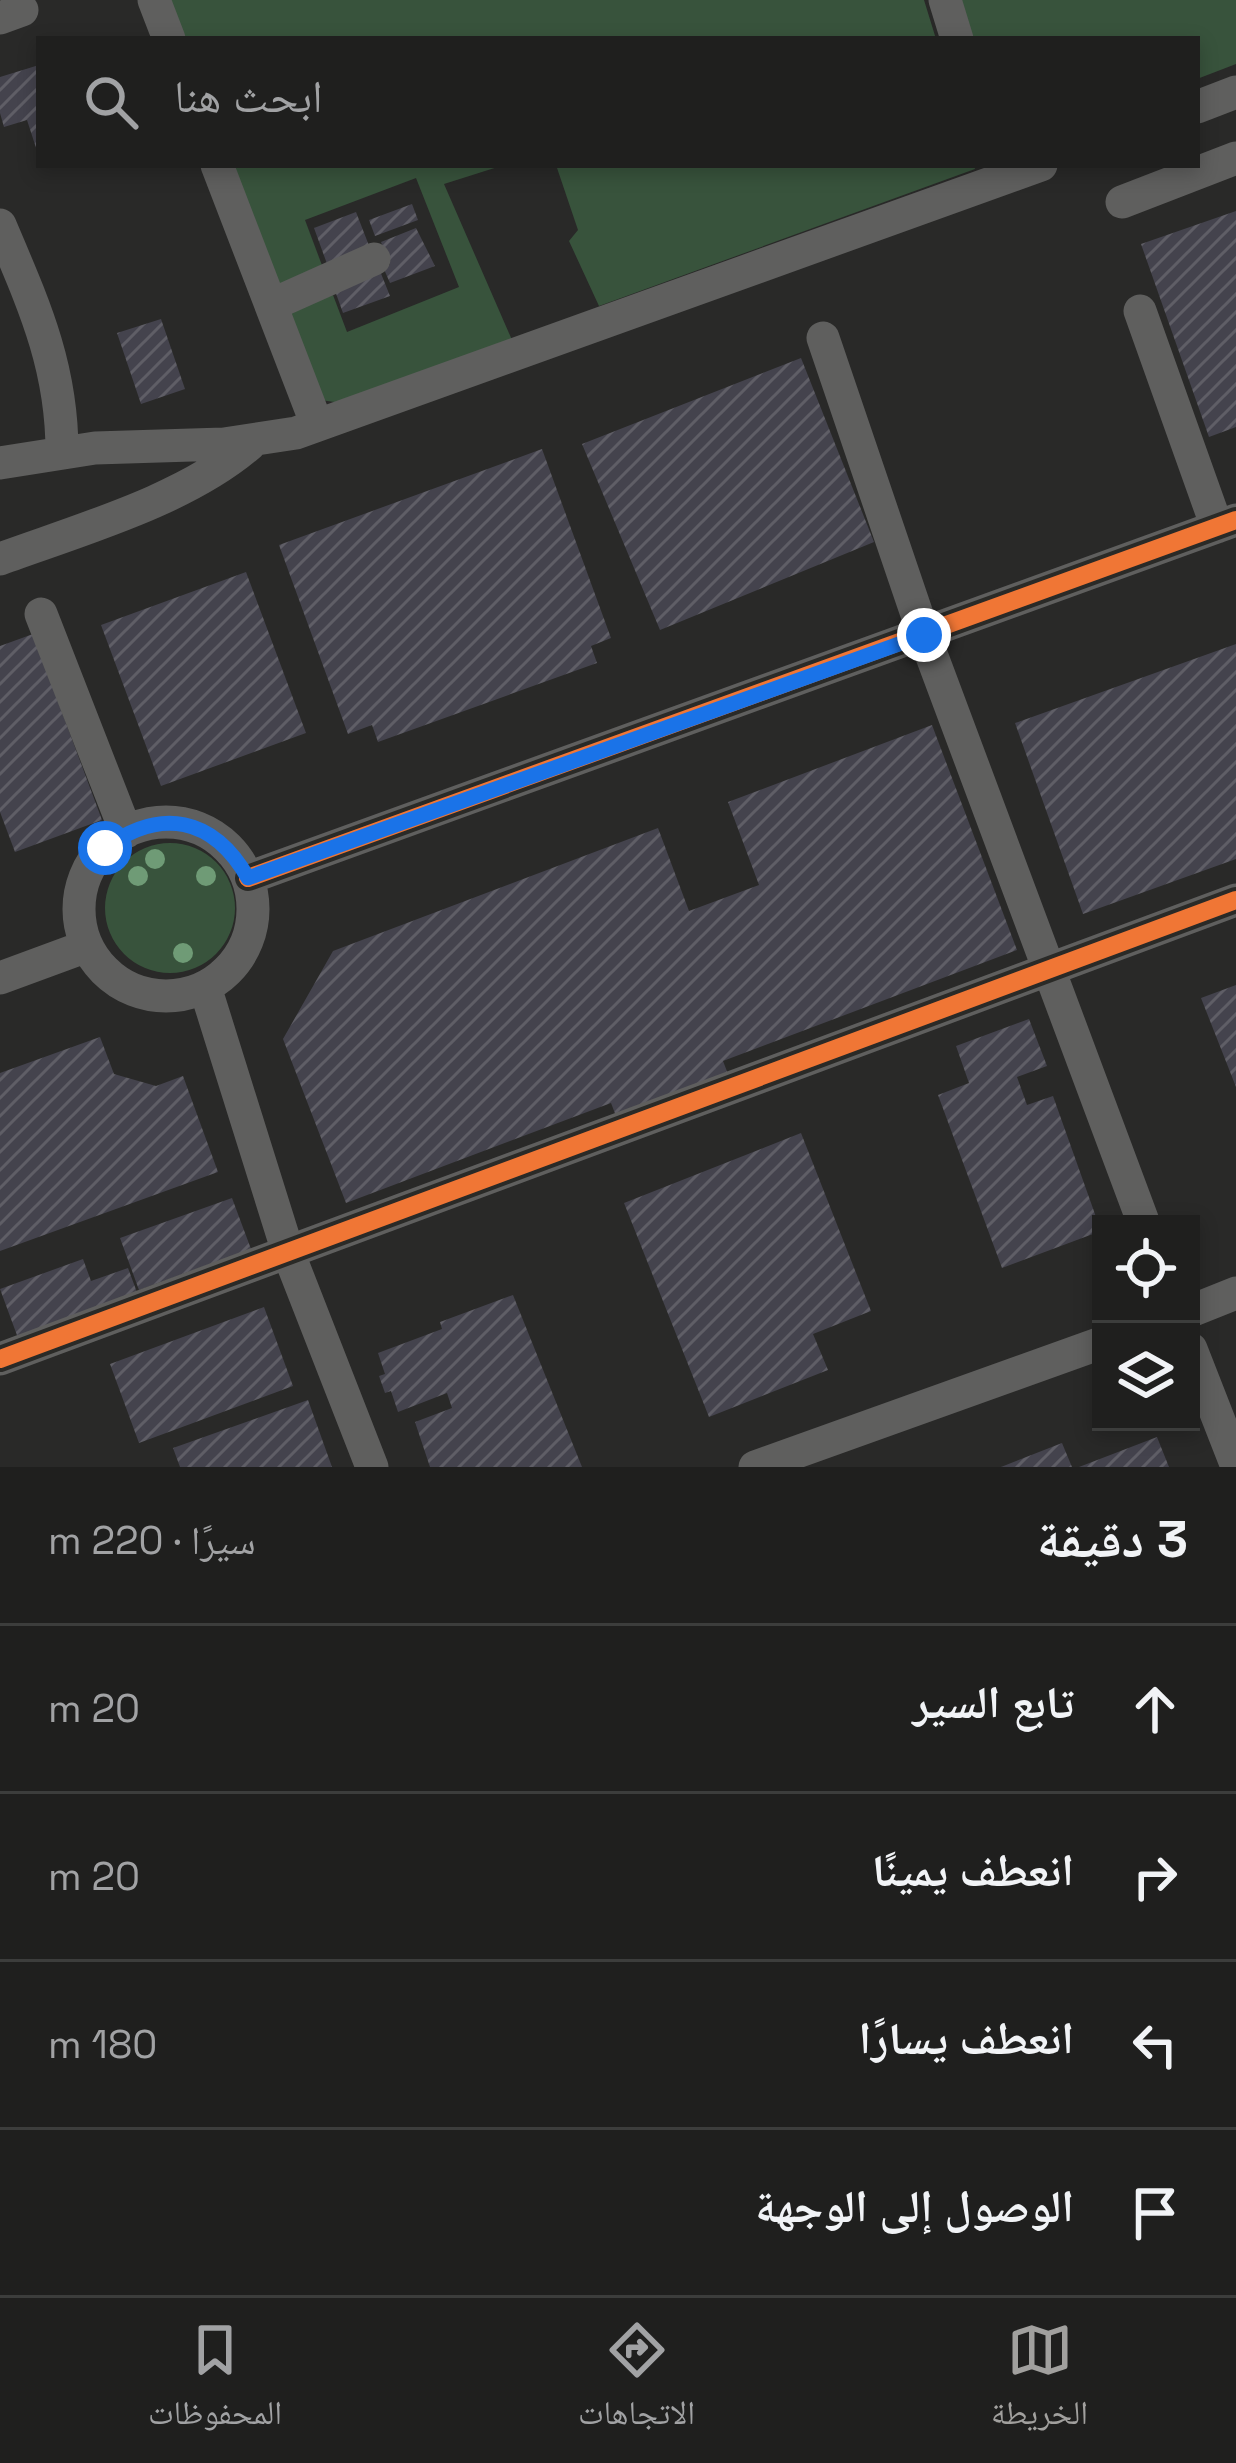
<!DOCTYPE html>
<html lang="ar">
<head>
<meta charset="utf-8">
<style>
	:root { --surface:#1f1f1e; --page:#272727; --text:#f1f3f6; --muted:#a1a2a4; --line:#3c3d3c; --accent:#a1a09e }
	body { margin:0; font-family:"Space Grotesk","Noto Naskh Arabic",sans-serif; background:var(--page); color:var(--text); direction:rtl }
	.controls { position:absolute; right:36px; bottom:36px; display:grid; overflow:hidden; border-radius:0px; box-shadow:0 6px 18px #0003 }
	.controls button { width:108px; height:108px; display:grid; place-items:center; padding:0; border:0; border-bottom:3px solid var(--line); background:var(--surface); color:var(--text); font:60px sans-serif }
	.stop { position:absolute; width:36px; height:36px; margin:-27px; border:9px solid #1a73e8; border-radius:50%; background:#fff }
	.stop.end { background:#1a73e8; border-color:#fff; box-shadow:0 3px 12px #0008 }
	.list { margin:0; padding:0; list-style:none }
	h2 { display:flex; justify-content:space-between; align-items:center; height:156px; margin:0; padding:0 48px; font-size:51px }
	h2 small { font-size:39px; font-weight:400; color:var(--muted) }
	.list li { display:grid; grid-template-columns:78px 1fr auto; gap:36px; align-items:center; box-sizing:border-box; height:168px; padding:0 48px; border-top:3px solid var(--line) }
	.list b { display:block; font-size:45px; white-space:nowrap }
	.list em { font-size:39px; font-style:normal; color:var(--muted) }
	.icon { flex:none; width:66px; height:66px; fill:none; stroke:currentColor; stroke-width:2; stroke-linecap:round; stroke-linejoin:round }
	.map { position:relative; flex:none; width:1236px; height:1467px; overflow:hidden; direction:ltr }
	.search { position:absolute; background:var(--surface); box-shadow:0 6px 18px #0003; left:36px; right:36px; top:36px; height:132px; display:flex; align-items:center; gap:30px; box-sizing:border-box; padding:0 42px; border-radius:0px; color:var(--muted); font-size:45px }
	.sheet { height:828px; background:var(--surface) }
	nav { display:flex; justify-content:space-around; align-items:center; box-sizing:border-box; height:168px; border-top:3px solid var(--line); background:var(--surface); font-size:33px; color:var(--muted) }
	nav a { display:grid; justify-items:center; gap:6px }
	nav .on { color:var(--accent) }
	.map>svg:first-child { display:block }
	.grass { fill:#38533c }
	.building { fill:url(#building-hatch) }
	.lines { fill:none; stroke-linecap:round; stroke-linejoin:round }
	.minor { stroke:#5f5f5e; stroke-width:33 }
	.cycleway-casing { stroke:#2a2a27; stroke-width:26 }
	.cycleway { stroke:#f07635; stroke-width:18 }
	.tree { fill:#6f9b76 }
	.route { stroke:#1a73e8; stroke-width:15 }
</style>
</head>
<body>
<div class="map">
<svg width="1236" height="1467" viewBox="0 0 1236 1467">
	<defs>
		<pattern id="building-hatch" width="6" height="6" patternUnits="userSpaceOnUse" patternTransform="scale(3)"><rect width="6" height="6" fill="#44434d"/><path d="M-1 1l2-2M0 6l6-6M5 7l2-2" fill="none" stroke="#5f5e66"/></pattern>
	</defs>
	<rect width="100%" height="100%" fill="#292928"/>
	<path class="grass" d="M167,0H924L936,39H182Z
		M950,0H1236V64L1197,79V39H963Z
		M228,165H504L444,184L512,340L341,403L314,399L282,314L333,295L347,332L459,287L416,178L305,220L326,276L276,296Z
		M556,165H974L975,169L599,306L569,241L578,230Z
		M105 908a65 65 0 1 1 130 0a65 65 0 1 1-130 0Z"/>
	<path class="building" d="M39,65V154H38L27,120L4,127L0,113V77Z
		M412,204L418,220L375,236L369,220Z
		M1236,211V427L1209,437L1141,244Z
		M356,212L373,256L330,272L314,228Z
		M416,228L435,266L390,283L383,267L390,265L381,242Z
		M380,271L390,296L343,313L334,288Z
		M161,319L185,389L141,404L117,333Z
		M801,358L874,542L660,630L582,444Z
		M542,449L611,638L591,646L597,663L378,742L372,725L348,734L279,545Z
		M246,572L306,733L161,786L101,625Z
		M33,634L102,820L15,852L0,812V646Z
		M1236,644V859L1083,914L1015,723Z
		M932,725L1017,950L723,1061L728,1074L616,1116L611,1103L346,1203L283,1039L333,951L658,828L689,911L759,885L728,802Z
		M1236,985V1087L1201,998Z
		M1029,1019L1047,1066L1017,1077L1027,1105L1053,1096L1101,1231L1002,1268L938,1095L969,1083L956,1046Z
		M100,1037L114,1074L156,1086L183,1076L218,1172L0,1251V1073Z
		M801,1133L871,1311L813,1334L828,1370L709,1417L624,1203Z
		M232,1198L251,1249L139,1290L120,1238Z
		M83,1259L91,1281L128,1268L138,1295L18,1338L0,1289Z
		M513,1295L582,1467H430L415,1422L452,1408L447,1393L398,1412L391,1391L385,1393L379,1376L385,1374L378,1353L442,1329L440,1322Z
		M264,1307L293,1386L139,1443L110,1364Z
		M308,1400L332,1467H180L173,1448Z
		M1157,1437L1169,1467H1079Z
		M1062,1443L1072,1467H1001Z"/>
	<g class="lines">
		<path class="minor" d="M154,0L169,39
			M945,0L957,39
			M0,18L22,10
			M1197,107L1236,92
			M217,165L317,425
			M1122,202L1236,158
			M0,225C33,303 62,365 62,452
			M271,305L374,259
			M1140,311L1217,527
			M823,338L924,635L1144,1224
			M0,463L95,448L224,444L296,433L1041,165
			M0,559C79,530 186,500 250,444
			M41,614L126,832
			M79 909a87 87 0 1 1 174 0a87 87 0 1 1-174 0Z
			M248,878L1236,520
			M0,978L87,946
			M205,987L288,1252L372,1467
			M1191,1311L1236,1293
			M1191,1349L1236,1464
			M0,1359L1236,900
			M755,1467L1101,1343"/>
		<g class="cycleway-casing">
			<path id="cycleway" d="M248,878L1236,520
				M0,1359L1236,900"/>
		</g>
		<use href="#cycleway" class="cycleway"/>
	</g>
	<g class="tree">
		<circle cx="155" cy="859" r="10"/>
		<circle cx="138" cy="876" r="10"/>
		<circle cx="206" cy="876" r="10"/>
		<circle cx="183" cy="953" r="10"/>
	</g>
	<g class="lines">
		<path class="route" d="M105,848C161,807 213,817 248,878L924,635"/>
	</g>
</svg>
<div class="controls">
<button><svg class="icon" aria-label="locate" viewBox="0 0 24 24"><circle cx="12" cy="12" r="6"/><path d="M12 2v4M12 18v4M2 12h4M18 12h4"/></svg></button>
<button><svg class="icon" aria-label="layers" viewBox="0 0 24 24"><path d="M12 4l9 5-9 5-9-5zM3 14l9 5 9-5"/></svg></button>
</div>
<div class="stop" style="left:105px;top:848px"></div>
<div class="stop end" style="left:924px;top:635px"></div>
<div class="search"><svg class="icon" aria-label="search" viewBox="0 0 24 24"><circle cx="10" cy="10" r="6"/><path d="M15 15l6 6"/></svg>ابحث هنا</div>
</div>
<section class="sheet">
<h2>3 دقيقة<small>سيرًا · 220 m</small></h2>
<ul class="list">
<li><svg class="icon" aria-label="ahead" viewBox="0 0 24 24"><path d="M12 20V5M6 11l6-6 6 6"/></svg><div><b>تابع السير</b></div><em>20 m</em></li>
<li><svg class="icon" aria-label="right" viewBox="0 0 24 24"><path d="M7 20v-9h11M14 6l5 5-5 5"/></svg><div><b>انعطف يمينًا</b></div><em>20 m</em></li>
<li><svg class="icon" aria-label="left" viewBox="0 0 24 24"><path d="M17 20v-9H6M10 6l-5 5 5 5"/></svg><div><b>انعطف يسارًا</b></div><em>180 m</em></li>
<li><svg class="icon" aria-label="arrive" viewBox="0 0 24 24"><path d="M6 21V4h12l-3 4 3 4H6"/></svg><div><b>الوصول إلى الوجهة</b></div></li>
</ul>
</section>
<nav>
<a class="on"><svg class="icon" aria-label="map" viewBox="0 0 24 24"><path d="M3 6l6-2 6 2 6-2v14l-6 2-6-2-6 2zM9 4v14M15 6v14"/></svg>الخريطة</a>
<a><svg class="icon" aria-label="directions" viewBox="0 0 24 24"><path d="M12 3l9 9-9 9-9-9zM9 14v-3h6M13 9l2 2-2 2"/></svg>الاتجاهات</a>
<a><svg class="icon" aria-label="saved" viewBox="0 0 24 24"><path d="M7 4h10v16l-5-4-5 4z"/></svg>المحفوظات</a>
</nav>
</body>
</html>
